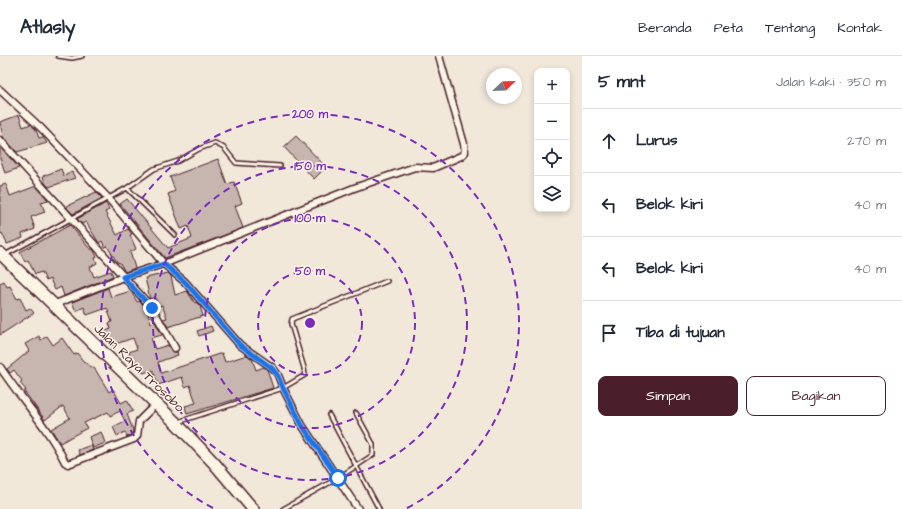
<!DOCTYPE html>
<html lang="id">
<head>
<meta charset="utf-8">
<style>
	:root { --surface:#fff; --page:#f2f2f3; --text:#1f2937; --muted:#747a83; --line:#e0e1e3; --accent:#4a1f2b }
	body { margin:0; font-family:"Architects Daughter",sans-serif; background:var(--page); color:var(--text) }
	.controls { position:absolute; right:12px; top:12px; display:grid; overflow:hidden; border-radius:8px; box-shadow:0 2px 6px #0003 }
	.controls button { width:36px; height:36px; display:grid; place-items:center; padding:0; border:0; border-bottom:1px solid var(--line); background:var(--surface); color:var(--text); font:20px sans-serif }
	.compass { position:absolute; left:486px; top:12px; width:36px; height:36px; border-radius:50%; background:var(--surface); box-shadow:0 2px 6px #0003; rotate:67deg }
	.stop { position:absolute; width:12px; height:12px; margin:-9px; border:3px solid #1a73e8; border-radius:50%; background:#fff }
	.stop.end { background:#1a73e8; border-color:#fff; box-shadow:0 1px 4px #0008 }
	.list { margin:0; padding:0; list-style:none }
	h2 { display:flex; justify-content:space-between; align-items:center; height:52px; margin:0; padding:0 16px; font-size:17px }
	h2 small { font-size:13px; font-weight:400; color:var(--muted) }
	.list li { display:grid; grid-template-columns:26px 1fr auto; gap:12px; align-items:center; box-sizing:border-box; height:64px; padding:0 16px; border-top:1px solid var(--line) }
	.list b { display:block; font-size:15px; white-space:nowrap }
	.list em { font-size:13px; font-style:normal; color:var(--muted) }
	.actions { display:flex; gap:8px; padding:12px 16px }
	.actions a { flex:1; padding:9px 0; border:1px solid var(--accent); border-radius:8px; text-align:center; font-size:14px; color:var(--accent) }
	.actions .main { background:var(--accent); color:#fff }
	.icon { flex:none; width:22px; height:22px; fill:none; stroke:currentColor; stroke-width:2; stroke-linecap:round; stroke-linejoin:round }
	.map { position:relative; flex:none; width:582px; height:453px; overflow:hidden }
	header { display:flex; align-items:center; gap:24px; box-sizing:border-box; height:56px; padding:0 20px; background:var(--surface); border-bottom:1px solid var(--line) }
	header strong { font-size:19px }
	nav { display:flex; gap:22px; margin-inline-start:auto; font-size:14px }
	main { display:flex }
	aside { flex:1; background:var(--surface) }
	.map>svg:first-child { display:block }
	.building { fill:#c7b6af; stroke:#4a1f2b }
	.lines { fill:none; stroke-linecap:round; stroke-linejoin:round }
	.lane-casing { stroke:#4a1f2b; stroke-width:6 }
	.street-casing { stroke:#4a1f2b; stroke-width:9 }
	.highway-casing { stroke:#4a1f2b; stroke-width:14 }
	.lane { stroke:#fcf5e5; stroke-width:3 }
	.street { stroke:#fcf5e5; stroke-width:6 }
	.highway { stroke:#fcf5e5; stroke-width:11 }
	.route { stroke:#1a73e8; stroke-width:5 }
	.ring { fill:none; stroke:#7b2cbf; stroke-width:2; stroke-dasharray:7 5 }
	.labels { text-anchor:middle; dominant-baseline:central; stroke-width:3; stroke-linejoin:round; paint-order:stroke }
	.street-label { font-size:13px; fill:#4a1f2b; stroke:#fcf5e5 }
	.centre { fill:#7b2cbf; stroke:#fcf5e5; stroke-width:2 }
	.ring-label { font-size:12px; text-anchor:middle; font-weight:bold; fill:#7b2cbf; stroke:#fcf5e5; stroke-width:3; stroke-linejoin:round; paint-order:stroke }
</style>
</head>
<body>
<header>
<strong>Atlasly</strong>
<nav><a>Beranda</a><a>Peta</a><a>Tentang</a><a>Kontak</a></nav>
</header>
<main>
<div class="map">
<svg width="582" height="453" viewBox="0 0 582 453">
	<rect width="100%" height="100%" fill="#f1e8da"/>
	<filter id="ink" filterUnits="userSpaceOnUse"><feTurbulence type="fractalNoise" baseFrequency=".025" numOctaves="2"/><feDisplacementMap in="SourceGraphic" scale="8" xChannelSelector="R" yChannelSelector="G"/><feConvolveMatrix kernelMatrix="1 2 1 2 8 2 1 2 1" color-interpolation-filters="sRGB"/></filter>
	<g filter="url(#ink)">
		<path class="building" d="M19,59L23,71L31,68L36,74L39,82L43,81L47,87L17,96L3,81L0,66Z
			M296,80L326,111L314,123L284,91Z
			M0,92H1L19,112L5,117L1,104H0Z
			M218,103L227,128L234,126L242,147L235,150L243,172L165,202L120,148L127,143L168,192L192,182L188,170L181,173L168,138L175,135L170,121Z
			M61,113L64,120L72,116L75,122L49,131L45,127L43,120Z
			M6,128L10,140L36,130L48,144L41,146L45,156L31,161L35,173L22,178L23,182L7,188L2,177L0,178V130Z
			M96,136L102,142L73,158L67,152V150Z
			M106,147L109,154L105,156L117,179L128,173L132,178L130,179L136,193L130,196L135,212L125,216L120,207L117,206L107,190L105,192L102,185L99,187L86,166L82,168L77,163Z
			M70,169L90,193H93L97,201L95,202L97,207L90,211L94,221L111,215L113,220L64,240L61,231L55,234L50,223L46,225L42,216L35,218L28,204L25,206L20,196Z
			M168,217L171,220L175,239L187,235L195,247L196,246L200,250L203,260L168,271L163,263L167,262L162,249L158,251L155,241L150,243L145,222Z
			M4,225L7,231L10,230L17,243L20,242L26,254L30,252L34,257L0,279V227Z
			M108,232L111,241L131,235L137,246L140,245L147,253L151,267L155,266L162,279L151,282L155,293L168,289L172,296H177L178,299L158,306L161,317L222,297L225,306L247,299L252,303L256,314L264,311L267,313L273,332L187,358L185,350L196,347L190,329L185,331L182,321L158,329L153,314L143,317L141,310L138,311L136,305L132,306L129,296L137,293L133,282L110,290L103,276L111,273L109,267L112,266L107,252L87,259L84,251L76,255L72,246Z
			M211,270L213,275L199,280L197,275Z
			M39,280L41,284L47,280L53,289L62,282L74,299L77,297L84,306L95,313L109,336L113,333L121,347L127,344L133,355L127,358L133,374L132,379L127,381L125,376L117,380L113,371L125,365L120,355L110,360L108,356L84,367L87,372L60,387L51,373L70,362L63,350L45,364L24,335L26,334L20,327L22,325L14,314L10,317L7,313L29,295L25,288Z
			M101,376L105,387L93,392L89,381Z
			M91,389L93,394L80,399L78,394Z"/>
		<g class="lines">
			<g class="lane-casing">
				<path id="lane" d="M58,0L72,2L82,0
					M127,132L154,113L178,105L199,93L215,87L224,92L236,107L280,110
					M5,199L127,132L175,179
					M329,359L379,453
					M178,366L283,332L305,319L304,312L291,268L292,263L387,225
					M283,453L338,422L373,399V388L356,357"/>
			</g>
			<g class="street-casing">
				<path id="street" d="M0,34L41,72L109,143L164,208L185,226L240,289L273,312L278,319L283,332L302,369L358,453
					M0,84L152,252L175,292
					M53,249L123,221L166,207L354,132L415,111L433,112L461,100L465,96L464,88L439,0
					M0,311C21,343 48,371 65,406L68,408L134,383L137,380L139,365L152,352"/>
			</g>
			<g class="highway-casing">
				<path id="highway" d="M0,197L176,367L214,407L253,453"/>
			</g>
			<use href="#lane" class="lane"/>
			<use href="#street" class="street"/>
			<use href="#highway" class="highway"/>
		</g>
	</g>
	<g class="lines" filter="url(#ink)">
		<path class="route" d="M152,252L123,221L164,208L185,226L240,289L272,312L278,320L283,332L302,369L338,422"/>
	</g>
	<g class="ring">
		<circle cx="310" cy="267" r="52"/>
		<circle cx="310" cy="267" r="105"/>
		<circle cx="310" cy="267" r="157"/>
		<path d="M213 452A209 209 0 1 1 407 452"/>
	</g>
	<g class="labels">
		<g class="street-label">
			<text transform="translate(139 312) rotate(44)">Jalan Raya Trosobo</text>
		</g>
	</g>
	<circle cx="310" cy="267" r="6" class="centre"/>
	<g class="ring-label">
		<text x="310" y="62">200 m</text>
		<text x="310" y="114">150 m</text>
		<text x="310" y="166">100 m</text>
		<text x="310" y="219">50 m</text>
	</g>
</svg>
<div class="controls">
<button>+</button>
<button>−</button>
<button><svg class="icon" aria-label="locate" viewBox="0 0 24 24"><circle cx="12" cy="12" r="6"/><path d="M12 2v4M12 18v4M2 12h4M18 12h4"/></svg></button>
<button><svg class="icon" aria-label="layers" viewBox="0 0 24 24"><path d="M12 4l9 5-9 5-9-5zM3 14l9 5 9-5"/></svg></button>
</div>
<svg class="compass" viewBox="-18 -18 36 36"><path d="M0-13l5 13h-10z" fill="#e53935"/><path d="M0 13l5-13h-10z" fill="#747a83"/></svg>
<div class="stop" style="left:338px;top:422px"></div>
<div class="stop end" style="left:152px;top:252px"></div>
</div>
<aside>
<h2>5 mnt<small>Jalan kaki · 350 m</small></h2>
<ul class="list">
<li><svg class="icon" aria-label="ahead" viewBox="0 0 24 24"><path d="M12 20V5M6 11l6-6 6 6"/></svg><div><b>Lurus</b></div><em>270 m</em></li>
<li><svg class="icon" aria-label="left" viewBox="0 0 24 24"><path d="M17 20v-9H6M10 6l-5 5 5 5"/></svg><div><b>Belok kiri</b></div><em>40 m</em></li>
<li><svg class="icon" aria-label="left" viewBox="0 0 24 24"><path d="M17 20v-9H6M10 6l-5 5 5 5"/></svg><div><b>Belok kiri</b></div><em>40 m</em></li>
<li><svg class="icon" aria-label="arrive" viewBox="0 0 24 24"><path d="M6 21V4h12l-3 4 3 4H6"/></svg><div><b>Tiba di tujuan</b></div></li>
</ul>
<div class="actions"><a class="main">Simpan</a><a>Bagikan</a></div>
</aside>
</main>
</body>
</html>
